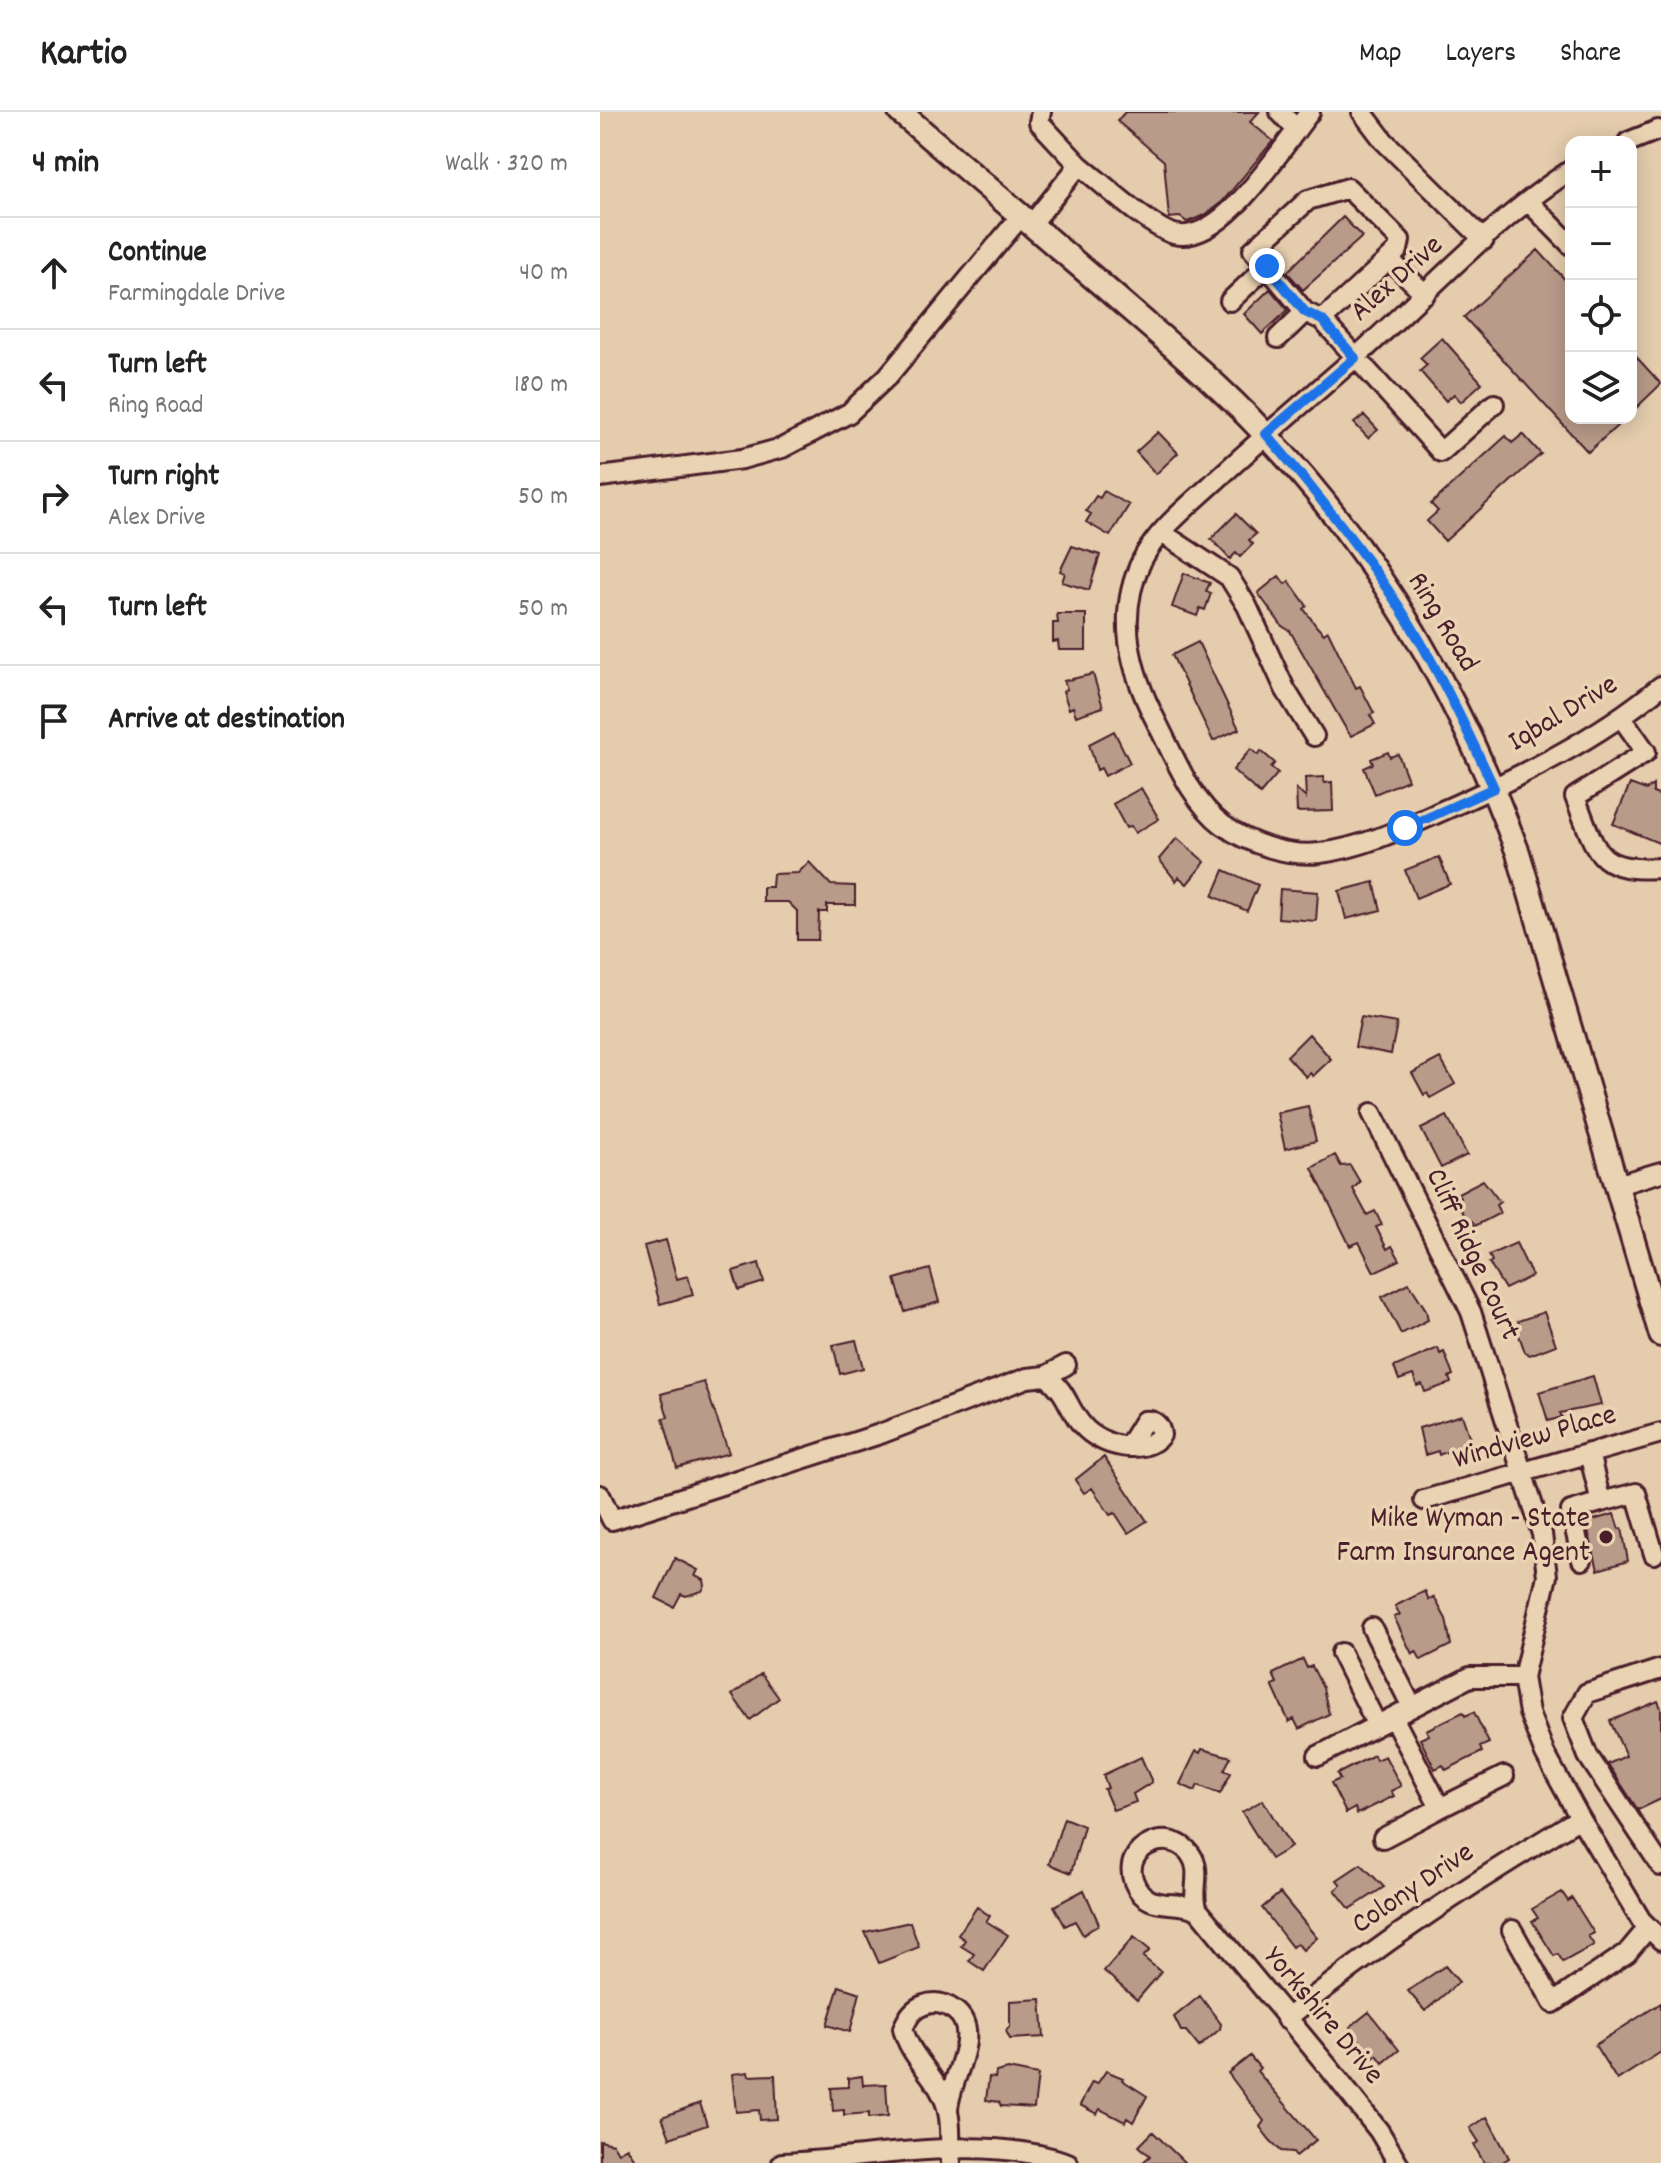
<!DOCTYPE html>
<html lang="en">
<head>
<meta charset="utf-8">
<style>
	:root { --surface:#fff; --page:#f6f6f6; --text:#222; --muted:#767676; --line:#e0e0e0 }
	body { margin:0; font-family:Dekko,sans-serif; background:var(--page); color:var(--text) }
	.controls { position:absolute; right:24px; top:24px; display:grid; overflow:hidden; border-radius:16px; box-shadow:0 4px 20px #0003 }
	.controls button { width:72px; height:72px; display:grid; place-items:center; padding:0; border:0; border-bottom:2px solid var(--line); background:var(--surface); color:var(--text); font:40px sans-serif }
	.stop { position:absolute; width:24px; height:24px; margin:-18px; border:6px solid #1a73e8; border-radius:50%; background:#fff }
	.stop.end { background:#1a73e8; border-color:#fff; box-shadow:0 2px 8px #0008 }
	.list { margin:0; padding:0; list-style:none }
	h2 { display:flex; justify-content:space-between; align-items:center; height:104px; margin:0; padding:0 32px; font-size:34px }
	h2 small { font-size:26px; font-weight:400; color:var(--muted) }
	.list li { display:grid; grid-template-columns:52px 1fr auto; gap:24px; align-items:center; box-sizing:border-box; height:112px; padding:0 32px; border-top:2px solid var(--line) }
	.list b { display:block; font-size:30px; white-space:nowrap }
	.list p { margin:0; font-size:26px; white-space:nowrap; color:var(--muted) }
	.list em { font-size:26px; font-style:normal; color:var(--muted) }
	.icon { flex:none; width:44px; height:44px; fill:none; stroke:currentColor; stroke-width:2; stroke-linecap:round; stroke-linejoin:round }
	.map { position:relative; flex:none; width:1061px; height:2051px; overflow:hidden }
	header { display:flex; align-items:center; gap:48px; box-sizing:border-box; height:112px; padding:0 40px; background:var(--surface); border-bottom:2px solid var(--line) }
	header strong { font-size:38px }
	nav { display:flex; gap:44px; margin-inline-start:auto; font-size:28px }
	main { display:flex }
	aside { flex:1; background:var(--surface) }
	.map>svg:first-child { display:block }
	.building { fill:#b89b89; stroke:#4a1f2b; stroke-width:2 }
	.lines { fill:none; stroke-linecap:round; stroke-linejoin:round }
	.minor-casing { stroke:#4a1f2b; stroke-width:24 }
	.major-casing { stroke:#4a1f2b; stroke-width:28 }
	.minor { stroke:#ead3b2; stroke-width:18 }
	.major { stroke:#ead3b2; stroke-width:22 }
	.route { stroke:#1a73e8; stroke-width:10 }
	.poi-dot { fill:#4a1f2b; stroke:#ead3b2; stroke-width:3 }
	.labels { text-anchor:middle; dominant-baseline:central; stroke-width:7; stroke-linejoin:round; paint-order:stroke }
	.street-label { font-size:30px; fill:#4a1f2b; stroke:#ead3b2 }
	.poi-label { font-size:30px; fill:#4a1f2b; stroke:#ead3b2; text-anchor:end }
</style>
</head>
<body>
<header>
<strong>Kartio</strong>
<nav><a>Map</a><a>Layers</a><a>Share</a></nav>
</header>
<main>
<aside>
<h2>4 min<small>Walk · 320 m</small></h2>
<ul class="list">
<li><svg class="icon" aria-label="ahead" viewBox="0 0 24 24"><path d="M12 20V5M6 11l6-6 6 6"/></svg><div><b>Continue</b><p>Farmingdale Drive</p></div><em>40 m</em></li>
<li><svg class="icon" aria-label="left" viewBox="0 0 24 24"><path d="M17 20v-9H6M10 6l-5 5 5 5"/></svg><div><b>Turn left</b><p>Ring Road</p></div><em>180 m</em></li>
<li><svg class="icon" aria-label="right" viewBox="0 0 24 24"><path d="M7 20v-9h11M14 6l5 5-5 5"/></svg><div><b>Turn right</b><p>Alex Drive</p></div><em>50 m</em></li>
<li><svg class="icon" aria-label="left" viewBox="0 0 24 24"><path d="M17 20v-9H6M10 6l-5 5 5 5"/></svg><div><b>Turn left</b></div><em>50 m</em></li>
<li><svg class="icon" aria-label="arrive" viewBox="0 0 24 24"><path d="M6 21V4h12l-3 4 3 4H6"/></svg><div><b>Arrive at destination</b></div></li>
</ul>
</aside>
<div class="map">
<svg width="1061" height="2051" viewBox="0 0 1061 2051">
	<rect width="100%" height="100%" fill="#e4ccad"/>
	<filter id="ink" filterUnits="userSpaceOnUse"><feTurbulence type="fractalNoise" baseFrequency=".0125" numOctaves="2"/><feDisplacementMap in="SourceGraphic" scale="16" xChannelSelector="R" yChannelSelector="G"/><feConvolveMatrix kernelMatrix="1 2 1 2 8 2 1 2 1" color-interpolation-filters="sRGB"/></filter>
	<g filter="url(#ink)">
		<path class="building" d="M525,0H659L650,10L673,29L623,89L605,103L587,110L580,105L569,106L564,49L517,9Z
			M743,105L762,125L703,178L687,160Z
			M938,138L971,174V306H1026L988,340L864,205Z
			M670,177L688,198L662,222L644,202Z
			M842,226L882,271L861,290L854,282L846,289L820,259L827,253L820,246Z
			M1031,239L1061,272L1031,301Z
			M764,303L778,318L768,326L754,311Z
			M558,320L578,341L556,362L536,340Z
			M923,322L941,342L845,429L827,409L838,399L831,392L906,324L912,331Z
			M504,379L529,393L510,424L486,410L491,402L486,399L496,384L500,386Z
			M636,402L656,422L649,428L653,432L640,445L636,441L630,447L611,427Z
			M472,434L500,443L489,478L462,470L465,461L460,459Z
			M584,461L610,471L606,479L611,481L605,498L600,496L597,504L572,495Z
			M679,464L685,472L689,469L707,494L704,497L717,515L724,522L728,519L756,576L760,574L774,601L770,603L775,612L751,624L746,617L690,519L682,514L658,481Z
			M457,502H486V538H459L458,529L453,530V511H458Z
			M598,530L639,617L613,629L572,543Z
			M493,562L503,595L476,604L473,595L469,597L463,579L467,577L464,569Z
			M514,619L530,651L505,664L501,656L497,658L489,632Z
			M651,637L658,643L661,639L675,651L671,655L678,661L660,682L633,658Z
			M788,640L790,645L798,642L808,668L775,682L764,656L773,652L771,647Z
			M724,665V671L732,670L733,699L697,700L696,677L706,686L705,666Z
			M1030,672L1046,678L1053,673V681L1061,684V732L1013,712Z
			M541,676L559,707L535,721L531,714L526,716L513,692Z
			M577,726L605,750L587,772L579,765L576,769L559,747Z
			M839,745L850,772L816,786L805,758Z
			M209,750L231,773L255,774V793H227V800H219L218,828H197V799L188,790H163V775H172L173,762L198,761Z
			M624,758L658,773L647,799L613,784Z
			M774,770L781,798L746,807L739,779Z
			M680,777L718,780L716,809L678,806Z
			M761,905L797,911L791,942L755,935Z
			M709,922L731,947L713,964L710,961L706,965L687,944Z
			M840,946L855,972L830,986L827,981L824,983L812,961Z
			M708,994L716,1029L685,1037L677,1001Z
			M847,1004L867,1043L841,1056L821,1017Z
			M735,1043L741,1054L750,1053L760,1070L753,1077L767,1103L775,1099L782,1113L776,1115L787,1137L792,1134L800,1148L774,1160L759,1130L750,1134L712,1056Z
			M883,1068L900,1090L896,1093L900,1101L875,1114L872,1109L868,1111L857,1088L860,1086L858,1081Z
			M66,1128L77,1167L88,1164L93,1183L60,1192L44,1134Z
			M916,1131L932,1164L905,1177L889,1151L892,1149L889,1143Z
			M159,1151L164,1170L139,1178L133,1159Z
			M330,1157L339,1190L305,1200L295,1167Z
			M809,1171L826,1198L828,1208L801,1222L782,1185Z
			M944,1200L956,1233L930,1243L925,1240L916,1215L920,1214L918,1209Z
			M256,1228L263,1256L240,1262L233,1233Z
			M838,1236L840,1242L844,1240L853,1263L849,1265L851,1271L825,1280L822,1272L817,1274L813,1263L799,1268L794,1255Z
			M993,1264L1001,1293L960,1301L962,1305L948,1309L939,1280Z
			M104,1270L129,1341L77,1356L63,1306L68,1305L61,1282Z
			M862,1303L871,1330L839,1343L838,1339L825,1343L819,1316Z
			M504,1345L547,1409L528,1421L515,1401L510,1403L492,1376L484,1381L475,1368Z
			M1014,1402L1019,1417L1022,1416L1028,1449L998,1458L986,1410Z
			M75,1446L98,1458L95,1464L104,1468L105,1474L102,1479L86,1484L81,1482L74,1495L56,1486Z
			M825,1479L829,1488L834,1485L846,1507L851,1533L821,1548L816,1539L812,1542L794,1505L800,1503L795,1494Z
			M703,1547L707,1556L712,1554L723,1576L729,1602L699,1617L694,1607L689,1610L672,1573L677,1571L673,1562Z
			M161,1562L179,1586L150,1608L132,1583Z
			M1058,1589L1061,1596V1687L1038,1698L1008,1652L1026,1644L1010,1609Z
			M863,1600L865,1604L874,1600L889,1631L880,1635L882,1640L846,1658L843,1653L835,1657L820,1627L829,1623L826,1618Z
			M602,1637L631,1645L624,1658L631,1661L620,1682L598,1673L595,1679L580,1672L596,1639L600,1641Z
			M774,1643L776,1648L785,1644L801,1674L791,1679L794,1684L757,1702L755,1696L746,1701L731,1671L740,1667L737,1662Z
			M541,1645L552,1670L533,1682L536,1690L513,1698L504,1677L508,1676L503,1663Z
			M663,1688L691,1735L671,1747L642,1700Z
			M464,1706L484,1714L471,1761L449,1752Z
			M761,1752L784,1775L750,1797L735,1778L741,1773L737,1768Z
			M484,1778L499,1812L483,1823L475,1809L465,1814L454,1794Z
			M962,1780L968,1789L972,1786L994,1821L988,1824L994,1833L963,1850L958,1842L954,1844L932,1809L938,1806L932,1797Z
			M680,1781L717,1826L703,1838L697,1831L692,1835L662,1796Z
			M377,1795L390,1804L386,1809L408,1823L384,1859L369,1849L374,1842L361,1834L365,1828L358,1823Z
			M310,1810L319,1835L279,1851L265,1820Z
			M534,1825L550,1838L543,1845L561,1860L537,1888L504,1859Z
			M845,1854L859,1870L825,1899L808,1879Z
			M239,1874L260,1881L250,1920L227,1913Z
			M600,1884L621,1912L620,1917L599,1935L586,1919H581L574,1905Z
			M441,1887L444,1925L410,1927L406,1919L410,1914V1889Z
			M1061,1891V1940L1017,1968L995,1933Z
			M769,1900L799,1938L783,1951L777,1943L772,1947L750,1915Z
			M650,1944L660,1956L657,1959L716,2028L696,2044L693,2040L681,2039L670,2028L660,2015L664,2009L628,1961Z
			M408,1957L438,1963L434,1996L401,1994L399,1990L386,1988L389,1965L395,1966L396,1960Z
			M506,1959L523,1966L522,1968L547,1984L533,2010L527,2006L525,2010L500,1997L497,2002L480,1993L492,1970L497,1972Z
			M148,1960L149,1964L175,1963L177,2007L160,2008L159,1998L136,2000L132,1962Z
			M262,1964L263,1973L286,1972L288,2004L269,2006V2001L244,2003V1998L233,1999L231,1976L248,1975V1966Z
			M100,1991L107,2013L70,2026L62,2005Z
			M887,2005L909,2046L901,2051H884L874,2033L879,2030L870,2016Z
			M553,2020L585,2051H542L550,2044L539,2034Z
			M0,2029L13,2032L18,2040L27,2035L37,2051H0Z"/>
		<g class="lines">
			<g class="minor-casing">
				<path id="minor" d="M680,0L696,17
					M762,0L784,29L884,128
					M1028,30L1058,18
					M479,53C501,70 549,115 574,122C622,135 683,33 710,0
					M971,58C891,110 826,183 755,246C707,288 658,329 611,373C587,395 557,419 542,448C515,504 530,559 557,611C575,646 591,689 623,713C649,732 688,745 720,741C762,736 804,716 842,699C921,664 995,629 1061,574
					M928,89L971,133
					M431,113L479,53L439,10L441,0
					M825,182L789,147L798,138L800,128L748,76L708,88L653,138L705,200L722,208L841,340L894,292
					M630,189L667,154
					M722,208L789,147
					M678,226L705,200
					M0,365L142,347L182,336L249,301L288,264L421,104
					M562,421L629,465L647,494L685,577L714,624
					M1022,606L1046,640L975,685C997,740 995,760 1061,756
					M772,1001L871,1200L942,1422L947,1464L923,1565L929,1601L945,1642L980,1706L1041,1808L1061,1828
					M1017,1073L1061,1060
					M446,1264C468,1280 467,1296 483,1314C500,1334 545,1345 561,1323C560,1312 554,1308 544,1309L528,1335
					M989,1341L1001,1390L1036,1381L1054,1442
					M0,1383L12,1408L280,1322L427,1266L446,1264L466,1253
					M824,1388L1061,1321
					M982,1448L971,1399L1001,1390
					M772,1516L812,1595
					M741,1541L777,1613
					M1061,1557L987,1581L973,1606L988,1644L1061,1754
					M718,1644L870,1565H923
					M840,1696L904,1664
					M783,1726L840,1696L793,1605
					M598,1798C576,1786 547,1802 534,1770C520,1735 571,1713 591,1743C603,1760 590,1781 598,1798L729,1956L779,2019L798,2051
					M912,1818L953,1891L1027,1841L1047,1817
					M686,1907C779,1831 877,1768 980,1706
					M348,1999C348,1969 385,1920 354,1898C344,1891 335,1889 324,1893C312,1897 308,1906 303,1916C310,1948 342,1967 348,2000C352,2016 349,2034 351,2051
					M182,2051C274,2047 379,2020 468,2051"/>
			</g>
			<g class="major-casing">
				<path id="major" d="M300,0C367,58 435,116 502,173C557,221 613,267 663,320C778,440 861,587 918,741L1061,1223"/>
			</g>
			<use href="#minor" class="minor"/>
			<use href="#major" class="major"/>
		</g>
	</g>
	<g class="lines" filter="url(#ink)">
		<path class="route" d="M667,154L705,200L722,208L755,246L666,322C718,382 768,444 810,512C842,565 868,620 894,676L805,716"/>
	</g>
	<circle class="poi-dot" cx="1006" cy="1425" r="8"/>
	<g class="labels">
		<g class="street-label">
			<text transform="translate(798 168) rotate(-42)">Alex Drive</text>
			<text transform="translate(841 511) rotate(59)">Ring Road</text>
			<text transform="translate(964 603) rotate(-31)">Iqbal Drive</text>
			<text transform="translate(871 1143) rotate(65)">Cliff Ridge Court</text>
			<text transform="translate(935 1327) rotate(-16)">Windview Place</text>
			<text transform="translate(814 1778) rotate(-34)">Colony Drive</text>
			<text transform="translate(722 1905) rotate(50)">Yorkshire Drive</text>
		</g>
		<g class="poi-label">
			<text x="990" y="1408">Mike Wyman - State<tspan x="990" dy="34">Farm Insurance Agent</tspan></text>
		</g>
	</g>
</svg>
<div class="controls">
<button>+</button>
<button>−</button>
<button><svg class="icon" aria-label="locate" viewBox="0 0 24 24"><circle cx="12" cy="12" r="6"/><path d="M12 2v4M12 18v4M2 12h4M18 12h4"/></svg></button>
<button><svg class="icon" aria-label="layers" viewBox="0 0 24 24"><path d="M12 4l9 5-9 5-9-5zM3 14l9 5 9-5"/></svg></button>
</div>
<div class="stop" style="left:805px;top:716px"></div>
<div class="stop end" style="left:667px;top:154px"></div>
</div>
</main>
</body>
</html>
